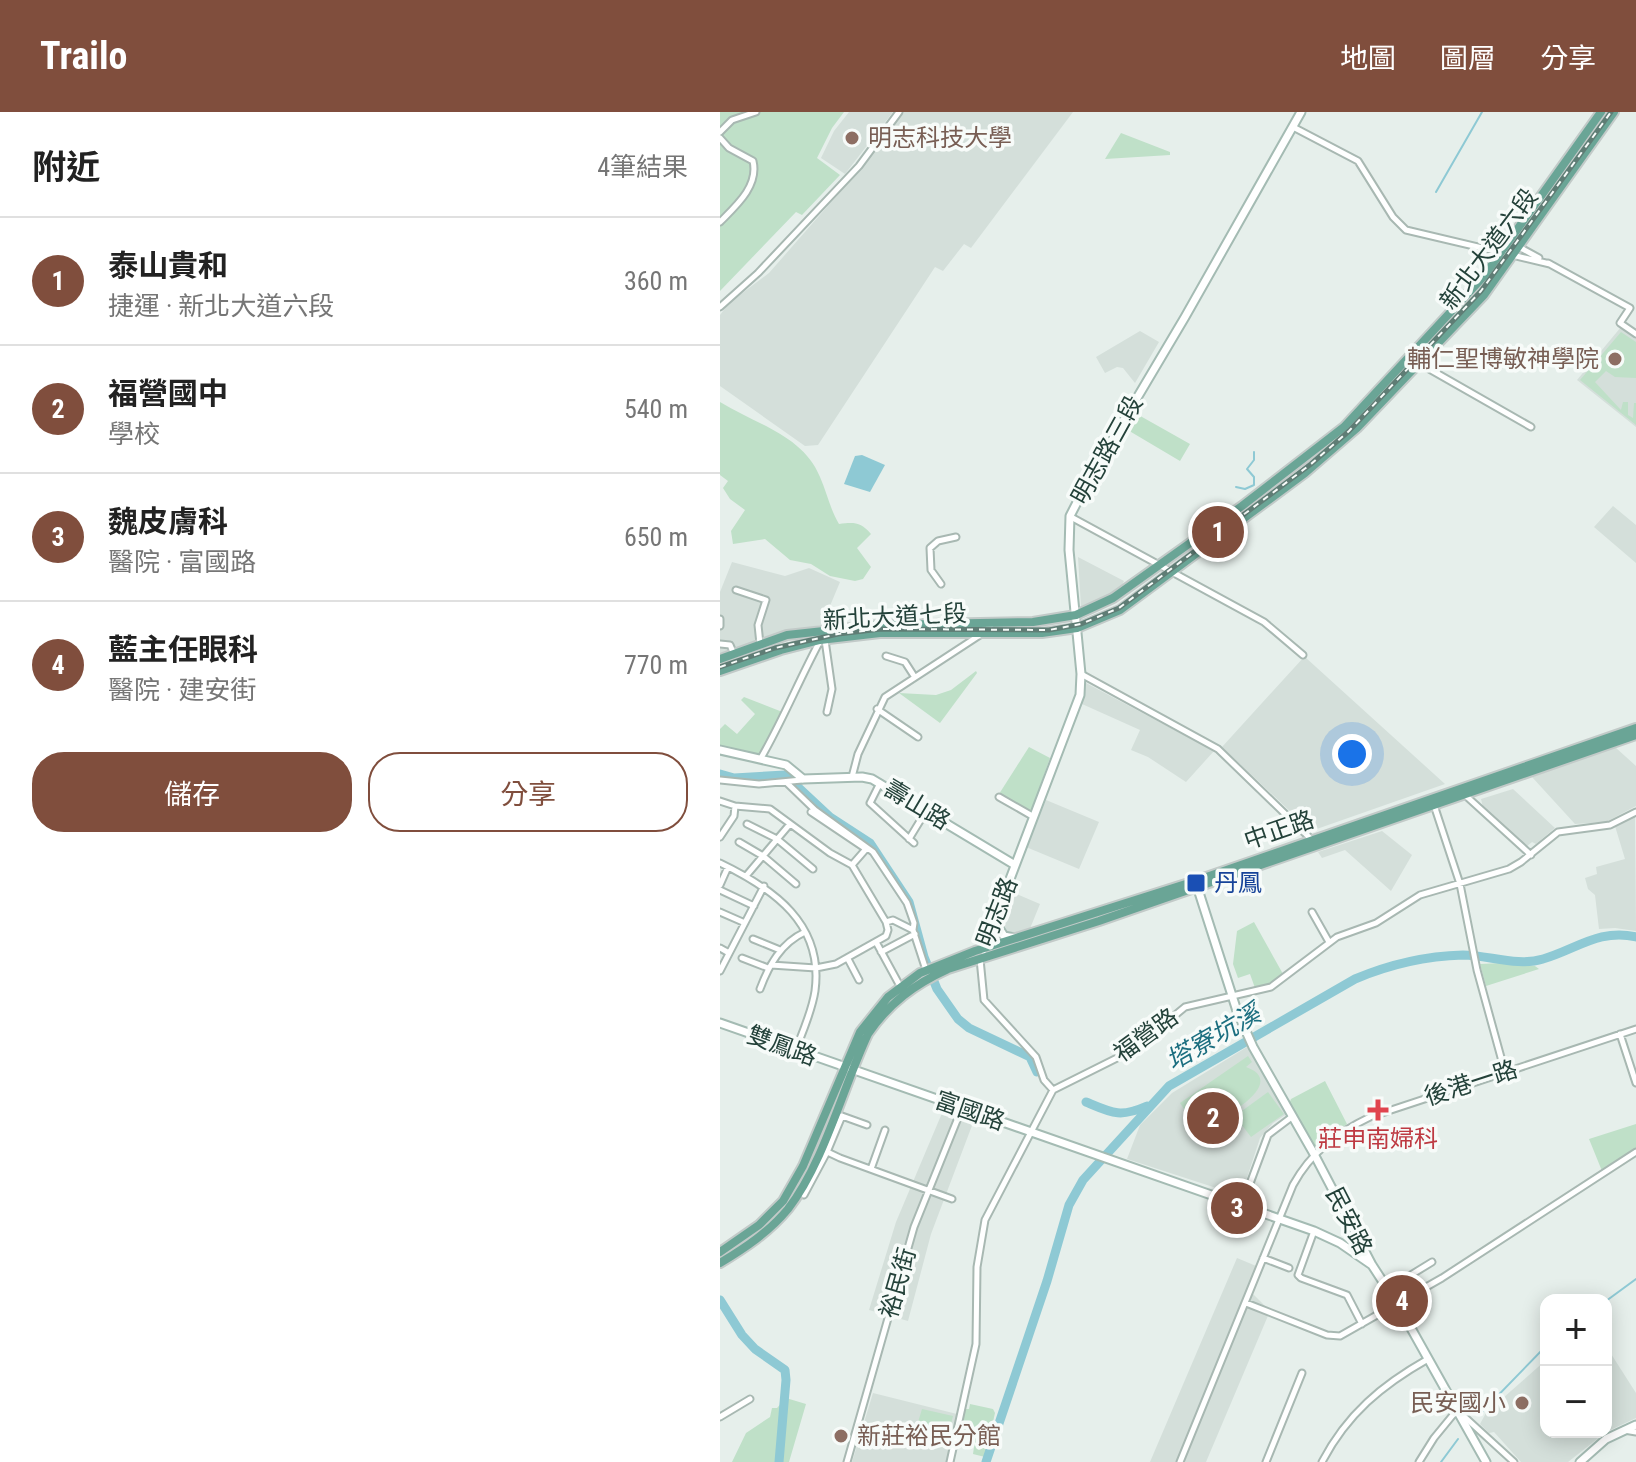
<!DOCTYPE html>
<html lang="zh-TW">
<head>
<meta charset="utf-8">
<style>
	:root { --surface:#fff; --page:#f6f6f6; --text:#222; --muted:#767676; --line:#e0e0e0; --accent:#804e3d }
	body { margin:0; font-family:"Roboto Condensed","Noto Sans TC",sans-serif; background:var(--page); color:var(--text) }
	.controls { position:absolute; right:24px; bottom:24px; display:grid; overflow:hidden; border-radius:16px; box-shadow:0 4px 20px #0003 }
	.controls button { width:72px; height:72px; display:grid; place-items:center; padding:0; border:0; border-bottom:2px solid var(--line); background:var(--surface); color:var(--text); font:40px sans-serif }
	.you { position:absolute; left:632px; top:642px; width:28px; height:28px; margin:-20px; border:6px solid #fff; border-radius:50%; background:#1a73e8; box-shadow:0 0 0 12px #1a73e833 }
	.badge { display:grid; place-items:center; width:52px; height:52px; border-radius:50%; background:var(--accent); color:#fff; font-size:26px; font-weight:700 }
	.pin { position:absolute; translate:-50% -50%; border:4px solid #fff; box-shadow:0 2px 8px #0006 }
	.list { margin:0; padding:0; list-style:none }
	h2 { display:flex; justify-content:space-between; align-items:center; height:104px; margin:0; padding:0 32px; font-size:34px }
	h2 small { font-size:26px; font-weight:400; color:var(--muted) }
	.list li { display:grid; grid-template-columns:52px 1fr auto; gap:24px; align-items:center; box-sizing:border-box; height:128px; padding:0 32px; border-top:2px solid var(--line) }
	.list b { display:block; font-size:30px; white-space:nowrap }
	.list p { margin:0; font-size:26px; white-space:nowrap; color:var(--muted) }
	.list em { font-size:26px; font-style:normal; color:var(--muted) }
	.actions { display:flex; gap:16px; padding:24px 32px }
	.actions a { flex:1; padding:18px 0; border:2px solid var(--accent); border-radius:32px; text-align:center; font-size:28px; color:var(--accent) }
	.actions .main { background:var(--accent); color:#fff }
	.map { position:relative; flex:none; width:916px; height:1350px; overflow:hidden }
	header { display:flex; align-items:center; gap:48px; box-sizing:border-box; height:112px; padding:0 40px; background:var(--accent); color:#fff }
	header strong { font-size:38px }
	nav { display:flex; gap:44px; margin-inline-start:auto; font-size:28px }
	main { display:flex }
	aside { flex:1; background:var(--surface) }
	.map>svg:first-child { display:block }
	.built { fill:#d4dfda }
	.green { fill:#bfe0c8 }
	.water { fill:#8ec9d4 }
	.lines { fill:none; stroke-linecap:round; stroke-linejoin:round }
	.stream { stroke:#8ec9d4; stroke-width:2 }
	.river { stroke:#8ec9d4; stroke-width:9 }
	.street-casing { stroke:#a8b8b2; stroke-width:9 }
	.secondary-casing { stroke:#a4bbb3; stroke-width:11 }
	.primary-casing { stroke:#c2cac8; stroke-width:12 }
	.street { stroke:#fff; stroke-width:5 }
	.secondary { stroke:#fff; stroke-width:7 }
	.primary { stroke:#6aa596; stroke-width:8 }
	.rail-casing { stroke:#5f7d75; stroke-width:5 }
	.rail { stroke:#f7fbf9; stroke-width:2; stroke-dasharray:6; stroke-linecap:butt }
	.education-dot { fill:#8d6e63; stroke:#f7fbf9; stroke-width:3 }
	.transit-dot { fill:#1a4fb4; stroke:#f7fbf9; stroke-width:3 }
	.health-dot { fill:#e0444e; stroke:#f7fbf9; stroke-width:3 }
	.labels { text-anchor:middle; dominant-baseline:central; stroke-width:7; stroke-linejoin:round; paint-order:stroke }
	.education-label { font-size:24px; fill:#785e54; stroke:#f7fbf9; text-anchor:start }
	.street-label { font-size:24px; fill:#24423a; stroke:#f7fbf9 }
	.transit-label { font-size:24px; fill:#164399; stroke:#f7fbf9; text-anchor:start }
	.health-label { font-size:24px; fill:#be3a42; stroke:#f7fbf9 }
	.water-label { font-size:26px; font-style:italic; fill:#1c6f80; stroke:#f7fbf9 }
</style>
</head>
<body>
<header>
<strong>Trailo</strong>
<nav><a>地圖</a><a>圖層</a><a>分享</a></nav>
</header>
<main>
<aside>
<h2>附近<small>4筆結果</small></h2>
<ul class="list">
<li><span class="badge">1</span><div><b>泰山貴和</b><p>捷運 · 新北大道六段</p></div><em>360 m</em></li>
<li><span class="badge">2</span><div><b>福營國中</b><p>學校</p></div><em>540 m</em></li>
<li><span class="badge">3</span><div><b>魏皮膚科</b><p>醫院 · 富國路</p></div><em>650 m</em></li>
<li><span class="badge">4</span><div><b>藍主任眼科</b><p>醫院 · 建安街</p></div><em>770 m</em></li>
</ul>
<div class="actions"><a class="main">儲存</a><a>分享</a></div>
</aside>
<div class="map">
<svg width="916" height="1350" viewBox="0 0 916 1350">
	<rect width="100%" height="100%" fill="#e6efeb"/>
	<path class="built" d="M129,0H173L125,62L101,46L114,19Z
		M183,0H353L251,136L244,132L223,159L215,155L98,333L85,334L0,274V203L9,191L49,161L141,56Z
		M901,215L916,226V315L857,268Z
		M420,219L439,230L415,271L403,256L397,255L385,261L376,245Z
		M893,394L916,413V451L874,415Z
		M358,445L404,469L399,480L367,497L361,495Z
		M12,450L65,464L89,456L120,470L102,513L62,521L0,541V480Z
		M584,545H585L725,672L591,719L502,635Z
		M366,571L494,639L466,670L428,645L411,638L420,618L362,592Z
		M895,635L916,654V694L886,710L855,712L812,665Z
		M793,677L835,716L816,732L812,730L806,735L763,695L761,687Z
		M326,688L379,710L359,757L306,735Z
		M915,704L916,819L895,816L879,817L875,783L868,777L865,766L877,762L876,755L905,747L895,714Z
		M662,719L692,743L671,779L625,738L602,746L598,740Z
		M294,781L320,792L309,819L297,822L288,820L283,813Z
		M527,935L567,1002L553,1011L540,1026L521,1084L407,1047L420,1013L452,981Z
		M225,994L256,1003L211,1122L188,1209L149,1198L176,1110Z
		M517,1146L541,1156L532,1181L550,1199L486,1350H430Z
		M886,1234L916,1281V1306L886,1320L848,1350H801L774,1320L769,1321L760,1312L766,1301L826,1248V1320H886Z
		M153,1281L237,1302L226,1350H132Z"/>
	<path class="green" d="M0,0H124L112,16L97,46L120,63L82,103L76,100L0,179Z
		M401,21L450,40V43L385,47Z
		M901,220L916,230V266L895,265L886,259L875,270L901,298L903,290H908V303L913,306L914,291H916V313L860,268Z
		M0,290C35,312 83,323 100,365C107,381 110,397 119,412C134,410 141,410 151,422L137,436L151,455L143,467L135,469L110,464L91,452L70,448L45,427L13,432L11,419L25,398L10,387L3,376L8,369L0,363Z
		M415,301L470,332L460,349L406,317Z
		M256,559L257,561L220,611L179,581L216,583L231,578Z
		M24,585L65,601L40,643L0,635V617L5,612L17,622L35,602L21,588Z
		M309,635L330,646L312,697L308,699L279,682Z
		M534,810L563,862L548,872L535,876L530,862L518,866L513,852L517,819Z
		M781,851L815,854L819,857L766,874L760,852Z
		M528,944L532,950L526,955C566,969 512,1002 495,1009C483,1009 476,1001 475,990L464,997L460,991Z
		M605,969L627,1012L596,1034L592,1031L569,992L571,987Z
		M548,980L564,1002L531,1025L515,1004Z
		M916,1012V1037L882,1059L869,1027Z
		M66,1286L86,1292L69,1350H12L26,1321L50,1305L52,1296H57Z
		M250,1292L273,1297L275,1301L265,1345L253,1342L254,1335L240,1332L244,1297H249Z
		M202,1297L233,1304L227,1327L195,1320Z"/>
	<path class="water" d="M142,343L165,353L150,380L124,372L135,344Z"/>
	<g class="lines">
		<path class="stream" d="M716,80L762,0
			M516,375L525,377L534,373V365L527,357L534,348V340
			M886,1189L916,1167
			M760,1302L826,1234
			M721,1350L738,1327"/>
		<path class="river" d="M0,662L14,666L65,663L110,705L150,731L189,790L204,845L217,877L238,907L249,916L310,945L317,960
			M366,990C392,1001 400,1006 427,994
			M0,1188L22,1223L35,1237L65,1258L66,1268L59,1350
			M266,1350L327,1169L349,1093L363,1068L449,974L635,867C668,853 707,844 743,843C768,843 798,855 823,847C855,838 880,816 916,825"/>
		<g class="street-casing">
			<path id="street" d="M573,15L638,49L673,105L686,118L830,152
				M0,20L12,8L36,0
				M0,26L9,36L33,49C39,74 16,94 0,110
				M799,135L819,146
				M828,151L910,196L900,211L916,222
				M0,195L38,161L139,54L179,0
				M690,246L811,315
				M351,405L544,510L583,543
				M221,472L211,458L210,436L218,429L236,425
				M16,478L46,488L38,513L40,532
				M0,507V514
				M105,528L112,577L107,600
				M0,532L10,533L13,540
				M166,544L185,550L194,564
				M361,562L498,637L592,728
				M157,597L198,625
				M41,646C63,608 79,568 100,529
				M132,665L138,642L165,585L263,521L273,511
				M0,668L39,672L82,668
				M66,670L95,698L153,740L187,791L194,811L193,818
				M160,671L150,691L194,731
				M745,683L811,743
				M279,685L314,705
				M0,689L15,694L50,697L110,741L132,753L166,810L173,808L193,818L206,858
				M713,690L740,772L757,858L785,960
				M91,700L146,737L132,753
				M27,712L57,727L93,757
				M0,725L14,704L15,694
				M189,727L206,699
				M19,730L43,744L76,772
				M0,751C54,777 104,812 95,879C92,899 83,919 76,937
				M26,764L70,712
				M0,773L8,755
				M0,778L34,794
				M0,800L25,811
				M592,800L609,830
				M33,827L60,838
				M156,830L180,874
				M0,836L9,841
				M161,840L195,822
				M22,846L48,856
				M128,847L139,868
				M260,847L264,888L316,945L324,968L333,978
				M51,853L96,856L116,852L166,824L168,818L166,810
				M0,859L44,774
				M40,877C49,853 61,831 85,820
				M900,922L916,971
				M122,1004L147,1013
				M101,1037L120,1046L232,1087
				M151,1057L165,1018
				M84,1083L107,1040L122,1004
				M522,1093L548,1023L573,1004
				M594,1119L578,1163L581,1166L627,1183L642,1212
				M543,1146L569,1156
				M668,1177L712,1150
				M526,1191L607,1223L620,1224L722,1166L916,1040
				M0,1305L30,1287
				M904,1318L916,1320
				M127,1350L194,1115L242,996
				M230,1350L256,1232L257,1155L265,1108L333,978L413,938L465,895L551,875L617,825L656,811L700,783L789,757L801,750L838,720L890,713L916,700
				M460,1350L573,1073C591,1040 617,1021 650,1005L916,917
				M546,1350L582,1261
				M602,1350C627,1302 662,1273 708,1247
				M699,1350L714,1326L737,1298L794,1350"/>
		</g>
		<g class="secondary-casing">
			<path id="secondary" d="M0,638L66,653L83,667L142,665L152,667L295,753
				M476,771L517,899L533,935L594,1042L652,1153L678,1193L766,1350
				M275,810L284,824L294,826
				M263,838L360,583L361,562L349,438L350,404L369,367L465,205L581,0
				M0,911L594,1119L620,1131L652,1153
				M860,1350L886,1327L916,1313"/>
		</g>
		<g class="primary-casing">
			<path id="primary" d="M0,547L67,523L159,513L313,510L356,503L393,486L522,394L624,315L764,164L881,0
				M0,559L61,538L100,528L160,521H322L357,516L400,498L585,361L637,316L764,183L894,0
				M0,1140L39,1113L63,1089L83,1054L140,920L168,885L200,861L255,839L472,770L916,616
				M0,1151C25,1136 49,1120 68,1097C104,1051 123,975 148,922C169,891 195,872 228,857L379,809L916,623"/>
		</g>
		<use href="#street" class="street"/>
		<use href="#secondary" class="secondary"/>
		<use href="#primary" class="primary"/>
		<g class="rail-casing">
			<path id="rail" d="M0,555L55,536L118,522L161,517L329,518L361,512L399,496L591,352L629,319L761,179L891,0"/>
		</g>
		<use href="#rail" class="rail"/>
	</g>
	<g class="education-dot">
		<circle cx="132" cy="26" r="8"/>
		<circle cx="895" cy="247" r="8"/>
		<circle cx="802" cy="1291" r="8"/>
		<circle cx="121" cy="1324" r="8"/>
	</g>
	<rect class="transit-dot" x="466" y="761" width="20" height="20" rx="4"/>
	<path class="health-dot" d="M654 986h8v8h8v8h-8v8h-8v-8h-8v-8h8z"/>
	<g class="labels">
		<g class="education-label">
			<text x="148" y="26">明志科技大學</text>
			<text x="879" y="247" text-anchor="end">輔仁聖博敏神學院</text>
			<text x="786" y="1291" text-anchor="end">民安國小</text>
			<text x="137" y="1324">新莊裕民分館</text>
		</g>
		<g class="street-label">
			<text transform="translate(769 137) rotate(-53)">新北大道六段</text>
			<text transform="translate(387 338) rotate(-61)">明志路三段</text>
			<text transform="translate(175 505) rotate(-3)">新北大道七段</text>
			<text transform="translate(197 693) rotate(31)">壽山路</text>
			<text transform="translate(559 718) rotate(-19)">中正路</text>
			<text transform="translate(277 800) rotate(-69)">明志路</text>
			<text transform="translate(426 923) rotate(-36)">福營路</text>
			<text transform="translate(62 934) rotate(20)">雙鳳路</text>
			<text transform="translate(751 971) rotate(-18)">後港一路</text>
			<text transform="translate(250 999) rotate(19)">富國路</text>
			<text transform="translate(629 1109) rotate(63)">民安路</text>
			<text transform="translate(178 1171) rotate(-74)">裕民街</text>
		</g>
		<g class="transit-label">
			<text x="494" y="771">丹鳳</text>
		</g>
		<g class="health-label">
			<text x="658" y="1027">莊申南婦科</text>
		</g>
		<g class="water-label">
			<text transform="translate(493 925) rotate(-30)">塔寮坑溪</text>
		</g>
	</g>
</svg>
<div class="controls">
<button>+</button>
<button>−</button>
</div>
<div class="you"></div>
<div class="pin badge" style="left:498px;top:420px">1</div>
<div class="pin badge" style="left:493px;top:1006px">2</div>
<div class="pin badge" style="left:517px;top:1096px">3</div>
<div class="pin badge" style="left:682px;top:1189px">4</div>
</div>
</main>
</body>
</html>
